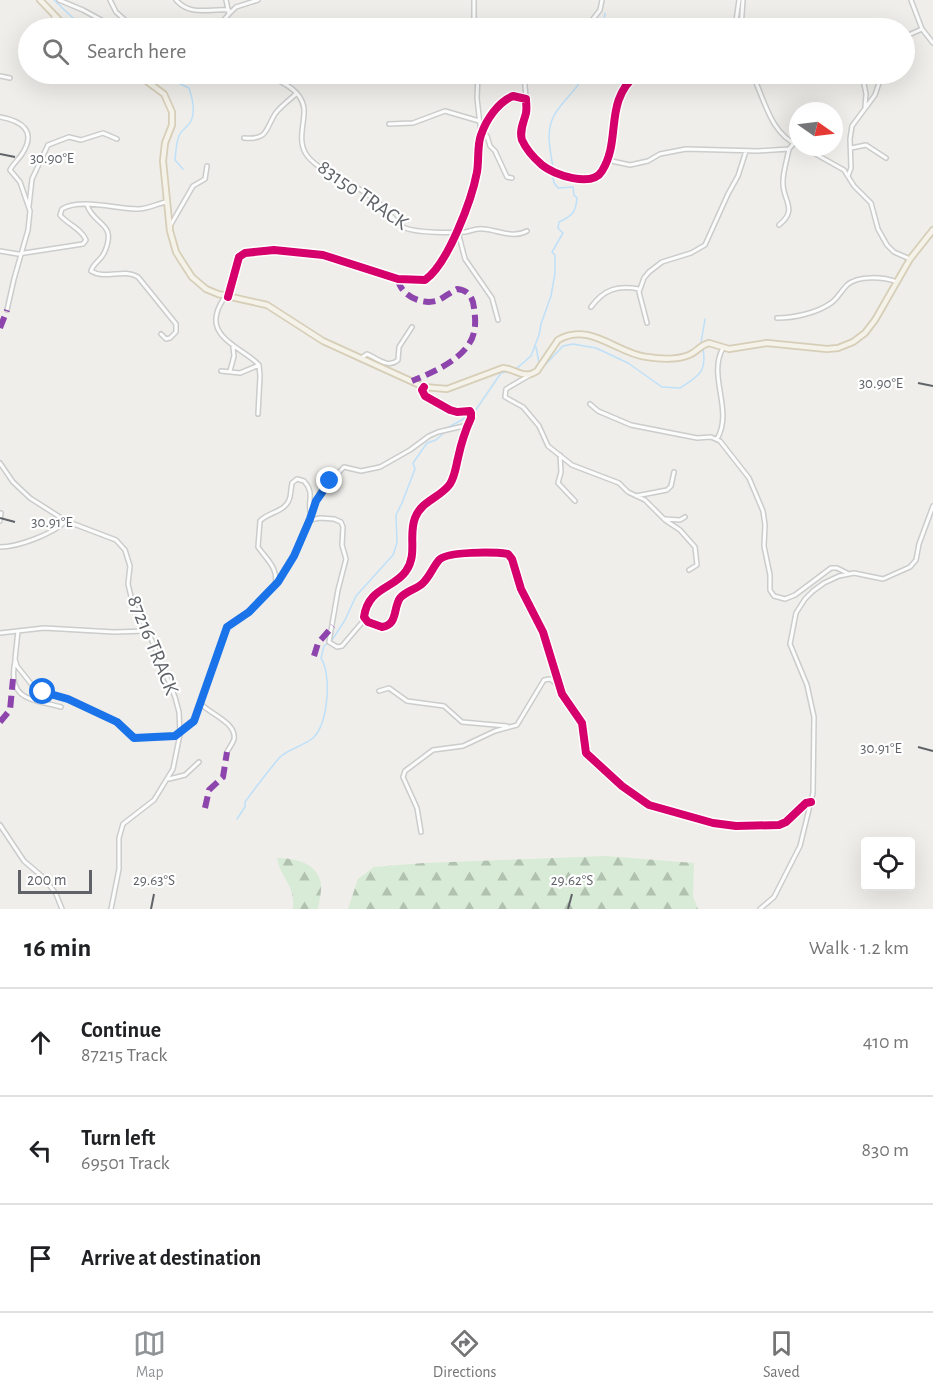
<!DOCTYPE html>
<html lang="en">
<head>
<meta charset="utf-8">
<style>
	:root { --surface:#fff; --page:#f6f6f6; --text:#202124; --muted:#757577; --line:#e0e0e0; --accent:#919496 }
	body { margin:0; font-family:"Alegreya Sans",sans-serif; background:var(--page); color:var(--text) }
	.controls { position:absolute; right:18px; bottom:18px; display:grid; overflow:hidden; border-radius:6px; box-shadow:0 6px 24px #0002 }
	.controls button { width:54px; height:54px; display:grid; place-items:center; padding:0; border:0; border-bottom:2px solid var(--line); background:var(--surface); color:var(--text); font:30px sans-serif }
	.compass { position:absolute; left:789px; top:102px; width:54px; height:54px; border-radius:50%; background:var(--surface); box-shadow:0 6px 24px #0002; rotate:104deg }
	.scale { position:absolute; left:18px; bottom:15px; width:74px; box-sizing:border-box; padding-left:6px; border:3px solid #5f6368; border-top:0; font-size:16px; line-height:21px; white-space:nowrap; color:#5f6368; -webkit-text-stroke:4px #fff; paint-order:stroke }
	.stop { position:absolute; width:18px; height:18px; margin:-14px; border:4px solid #1a73e8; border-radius:50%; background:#fff }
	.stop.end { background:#1a73e8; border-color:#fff; box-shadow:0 2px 6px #0008 }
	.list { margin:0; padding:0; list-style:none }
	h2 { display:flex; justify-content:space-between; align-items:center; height:78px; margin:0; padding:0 24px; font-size:26px }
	h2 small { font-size:20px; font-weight:400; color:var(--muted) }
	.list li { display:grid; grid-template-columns:39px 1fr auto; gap:18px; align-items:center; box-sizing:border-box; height:108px; padding:0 24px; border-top:2px solid var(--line) }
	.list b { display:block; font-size:22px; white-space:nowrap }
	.list p { margin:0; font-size:20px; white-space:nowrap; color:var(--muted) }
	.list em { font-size:20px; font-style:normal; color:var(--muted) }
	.icon { flex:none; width:33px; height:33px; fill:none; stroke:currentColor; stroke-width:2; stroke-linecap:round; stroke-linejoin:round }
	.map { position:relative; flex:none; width:933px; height:909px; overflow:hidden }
	.search { position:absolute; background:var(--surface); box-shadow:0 6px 24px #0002; left:18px; right:18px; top:18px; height:66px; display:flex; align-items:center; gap:15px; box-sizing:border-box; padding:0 21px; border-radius:33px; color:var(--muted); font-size:22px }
	.sheet { height:402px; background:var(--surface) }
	nav { display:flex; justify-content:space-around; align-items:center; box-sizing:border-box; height:84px; border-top:2px solid var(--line); background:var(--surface); font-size:16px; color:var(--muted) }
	nav a { display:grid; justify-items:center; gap:3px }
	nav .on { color:var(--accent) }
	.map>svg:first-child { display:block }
	.forest { fill:url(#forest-firs) }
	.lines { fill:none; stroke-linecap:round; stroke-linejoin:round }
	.stream { stroke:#bfe0f9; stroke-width:1.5 }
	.minor-casing { stroke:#cbcccc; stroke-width:6 }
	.major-casing { stroke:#d7ceb8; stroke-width:8 }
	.minor { stroke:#fdfcfc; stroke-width:3 }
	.major { stroke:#f4f2e9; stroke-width:4.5 }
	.quiet { stroke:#8e44ad; stroke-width:6; stroke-dasharray:12 6; stroke-linecap:butt }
	.cycleway-casing { stroke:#fff; stroke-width:11 }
	.cycleway { stroke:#d6006c; stroke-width:8 }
	.route { stroke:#1a73e8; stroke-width:8 }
	.ticks { fill:none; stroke:#5f6368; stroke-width:2 }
	.labels { text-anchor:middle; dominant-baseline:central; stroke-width:4.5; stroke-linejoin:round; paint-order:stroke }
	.street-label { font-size:21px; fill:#5f6368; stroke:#fff }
	.ticks-label { font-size:15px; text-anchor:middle; fill:#5f6368; stroke:#fff; stroke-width:4.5; stroke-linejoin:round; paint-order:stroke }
</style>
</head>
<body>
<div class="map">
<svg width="933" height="909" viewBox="0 0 933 909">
	<defs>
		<pattern id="forest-firs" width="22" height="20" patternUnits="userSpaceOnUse" patternTransform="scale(1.5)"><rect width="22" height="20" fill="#d8ebd6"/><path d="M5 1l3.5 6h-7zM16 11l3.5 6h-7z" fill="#b2c2b1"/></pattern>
	</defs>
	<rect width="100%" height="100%" fill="#efeeea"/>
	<path class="forest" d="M606,856L694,863L693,896L698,909H348L358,879L374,867L424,863Z
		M277,858C293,858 315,862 320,880C323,888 319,901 318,909H293C295,883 281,880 277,858Z"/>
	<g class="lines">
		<path class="stream" d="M54,0L73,18L89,25L91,28
			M603,28L605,13
			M159,74L189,88C192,97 196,111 191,121C188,127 181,130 179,136C176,143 176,152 175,160L183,169
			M553,168C551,153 546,135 552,120C557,105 578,90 585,74
			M701,343L705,319
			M536,347L539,363
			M544,366L563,346L573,344L596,348L628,363L662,387L680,388C699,376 707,372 703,348
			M516,369L531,356L539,335L541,324L551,296L555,273V255L552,252L563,233L558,228L559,222C572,216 576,212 577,198L574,195L573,187L558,188L554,183L552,172
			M473,414L501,373L510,371
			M447,428L469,416
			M237,819L245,807V802C256,787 268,771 280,757C289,749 303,746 313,738C328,724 332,675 321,658L324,646L332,640L345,620L356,596L393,555L397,543L396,515L402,503L415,469L413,463L427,443L436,440L445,432"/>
		<g class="minor-casing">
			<path id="minor" d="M59,0L83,10L116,28
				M110,0L116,12L134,28
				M176,0C191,17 210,8 229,10
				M226,0L229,14L236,7L258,0
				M54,15V20L61,28
				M217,28L229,14
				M474,28V0
				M586,28L600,10L602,0
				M735,28L739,0
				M741,28L743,0
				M922,29L933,43
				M904,37L922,29L911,0
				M259,74C275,78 302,88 304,109C305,123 297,140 306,154C316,169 334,173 348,182C358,188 369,195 379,203C388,210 394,223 405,228C418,233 451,233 465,232C471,231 476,228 483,229C499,230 512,239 527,231
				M478,74L477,98L481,134
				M524,74L526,98
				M752,74C764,97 770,134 798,145
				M862,74L866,94L865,107
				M0,76L10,78
				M0,117C22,121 37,131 22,154C18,160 13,164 10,170L20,182L30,211L28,230L14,279L7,310
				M389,124L413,123L445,111L479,121
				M483,132L487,136L490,146L495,151L507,177L512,178
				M244,138C268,140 265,130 275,114C280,107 289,100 296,94
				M803,147L844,170L854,186L871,203L878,229L887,245L894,252L910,259
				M851,148L866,145L886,158
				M607,160L630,165L648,161L660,154L686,149L758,151L789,149L794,143
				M848,176L851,168L850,139L852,126L875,95L882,74
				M87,205C94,226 117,222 105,251C102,260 93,263 91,271C105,280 124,268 138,277L176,324V332L170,338L166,339L161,334
				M29,206L32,179L48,145L69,137L81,140L103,133L117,139
				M779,225C799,209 782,200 783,182C783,171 787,160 789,149
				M170,226L193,186L205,179L207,166
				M458,232L465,259L492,298L498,320
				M0,251L18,254L83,244L86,240C82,229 67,224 60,215L62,209C81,198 116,209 138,209C148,209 156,204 166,202
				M225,296C222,302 218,307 217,313C209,339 246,350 259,365L260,376L258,414
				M228,297L239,257L245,253L274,250L323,255L398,279L425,280C448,264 472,199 477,172C479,161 477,145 481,135C486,120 498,102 513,96L526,99C526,104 527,108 526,113C524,122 519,130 522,140C526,149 535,159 542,165C554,175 592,188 602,171C622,139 603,102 637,74
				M591,307C604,289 618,285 639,289
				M777,318C794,318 817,313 831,303C838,298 841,291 847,285C858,275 884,277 897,282
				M647,323L639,292L644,278L649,272L662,262L691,253L705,245L728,194L738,176L746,151
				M361,358L367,354C377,358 388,369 398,360L399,347L412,327
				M221,371L240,373L259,365
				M230,371L234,356L233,347
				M530,375L506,389L505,397L523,407L539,426L548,446L572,465L619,483L628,492L645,500L665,520L680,530L695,547L697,565L689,570
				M424,387L422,390L425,396L450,410L457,412L470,411L471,413V418C465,431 461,444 458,458C456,466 455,476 450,484C440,498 421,501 415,518C408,536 418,554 406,571C394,589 368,587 364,617L368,622L382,627C398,625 393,608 400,598C406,591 417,589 423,583C430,576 433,567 439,560C447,551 495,552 508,554L512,559L521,589L543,632L562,694L582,723L586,753L622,786L649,805L713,823L736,826L779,825L786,822L806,803L811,802
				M590,404L598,411L631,425L697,438L711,437L720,441L749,478L763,511L765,525L764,546L770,575V590L774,596L785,599L795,595L831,568H837L847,573
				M717,439C734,410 707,376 723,348
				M560,455L561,472L558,483L575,501
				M0,463L13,482L30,498L66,521L116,540L125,550L130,566L128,584L133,605L148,631L175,697L179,712L180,734L173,769L154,800L123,824L119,838V869L111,909
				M636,496L667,490L671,486L674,472
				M665,519L680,520L685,517
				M310,520L320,518L334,519L341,522L343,527L342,545L346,559L338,590L329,642L337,647L342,646L365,619
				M0,521L1,513
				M0,547C18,547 53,534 66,521
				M275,586C279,568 267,560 258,547L260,521C269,511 286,513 290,497C291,492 291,488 292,483L297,479L304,481C316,494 306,503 311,515
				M18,631L15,659L17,666L32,685L43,692L68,700L117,722L134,738L175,736L194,721L227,627L249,612L278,582L294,556L320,492L344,467L361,471L380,467L410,450L429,436L438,432L468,425
				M0,633L44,628L114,632L148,631
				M15,661C7,700 31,699 61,707
				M379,691L389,688L407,701L444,706L462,722L507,726
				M201,704C209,713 237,723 234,739C233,743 229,748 227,752
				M169,779L185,775L199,762
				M0,825L24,861L44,878L56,894L62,909
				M421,832L417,808L403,777L405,771L433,750L463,746L495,731L517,725L544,680L550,679L560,686
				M760,909L774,897L800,846L813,793L814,717L807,685L790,644L796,613L805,599L813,591L824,583L839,576L854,573L883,579L910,567L916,560L919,544L933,506"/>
		</g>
		<g class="major-casing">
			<path id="major" d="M40,0L67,28
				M137,74L164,94L172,112V125L165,143L163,161L170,231L176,252L181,260L192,277L206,289L218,294L267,305L323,341L424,387L447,389L503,368C516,369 524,380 537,371L558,340C590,321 617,354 647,357C660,359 677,360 689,355C697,352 700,345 709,343L729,349L767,343L827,349L838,348L853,342L865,333L875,320L910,259L933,230"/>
		</g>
		<use href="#minor" class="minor"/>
		<use href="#major" class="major"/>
		<path class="quiet" d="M398,279C400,295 421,305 436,301C443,299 450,292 457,289C468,290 473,297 474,308C475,315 476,324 474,332C469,357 434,372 412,381
			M0,328L7,310
			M314,656L318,643L333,626
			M0,722L10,710L13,679
			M205,808L209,790L223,777L227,752"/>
		<g class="cycleway-casing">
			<path id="cycleway" d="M228,297L239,257L245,253L274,250L323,255L398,279L425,280C448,264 472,199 477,172C479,161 477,145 481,135C486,120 498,102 513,96L526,99C526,104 527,108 526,113C524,122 519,130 522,140C526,149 535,159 542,165C554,175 592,188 602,171C622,139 603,102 637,74
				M424,387L422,390L425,396L450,410L457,412L470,411L471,413V418C465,431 461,444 458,458C456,466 455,476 450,484C440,498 421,501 415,518C408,536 418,554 406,571C394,589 368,587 364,617L368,622L382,627C398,625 393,608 400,598C406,591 417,589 423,583C430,576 433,567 439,560C447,551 495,552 508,554L512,559L521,589L543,632L562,694L582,723L586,753L622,786L649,805L713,823L736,826L779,825L786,822L806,803L811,802"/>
		</g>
		<use href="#cycleway" class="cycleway"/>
	</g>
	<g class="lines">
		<path class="route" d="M43,692L68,699L117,722L134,738L175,736L194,721L227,627L249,612L278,582L294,556L310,519L316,501L330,481"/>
	</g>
	<path class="ticks" d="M0,154L15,157M918,383L933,386M0,518L15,522M918,747L933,751M151,909L154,894M568,909L572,894"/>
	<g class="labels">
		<g class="street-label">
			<text transform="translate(363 195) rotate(35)">83150 TRACK</text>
			<text transform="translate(153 645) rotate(68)">87216 TRACK</text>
		</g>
	</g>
	<g class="ticks-label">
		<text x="52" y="163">30.90°E</text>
		<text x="881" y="388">30.90°E</text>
		<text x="52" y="527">30.91°E</text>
		<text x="881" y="753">30.91°E</text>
		<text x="154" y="885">29.63°S</text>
		<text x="572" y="885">29.62°S</text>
	</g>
</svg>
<div class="controls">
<button><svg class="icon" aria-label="locate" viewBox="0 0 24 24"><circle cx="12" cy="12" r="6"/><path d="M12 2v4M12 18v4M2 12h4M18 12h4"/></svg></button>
</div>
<svg class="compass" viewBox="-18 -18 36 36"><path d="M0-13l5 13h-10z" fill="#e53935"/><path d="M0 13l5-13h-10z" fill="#757577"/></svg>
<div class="scale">200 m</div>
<div class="stop" style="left:43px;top:692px"></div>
<div class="stop end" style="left:330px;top:481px"></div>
<div class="search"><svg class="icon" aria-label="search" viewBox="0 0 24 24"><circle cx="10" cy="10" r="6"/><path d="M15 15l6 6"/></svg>Search here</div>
</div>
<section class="sheet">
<h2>16 min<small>Walk · 1.2 km</small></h2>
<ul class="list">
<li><svg class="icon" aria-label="ahead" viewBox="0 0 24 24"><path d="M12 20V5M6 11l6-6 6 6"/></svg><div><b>Continue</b><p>87215 Track</p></div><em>410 m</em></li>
<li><svg class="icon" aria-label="left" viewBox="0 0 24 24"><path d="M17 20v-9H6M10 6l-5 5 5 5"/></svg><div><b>Turn left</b><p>69501 Track</p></div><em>830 m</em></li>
<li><svg class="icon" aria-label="arrive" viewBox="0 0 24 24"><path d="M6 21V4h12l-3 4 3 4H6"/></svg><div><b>Arrive at destination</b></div></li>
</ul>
</section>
<nav>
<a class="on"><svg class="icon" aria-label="map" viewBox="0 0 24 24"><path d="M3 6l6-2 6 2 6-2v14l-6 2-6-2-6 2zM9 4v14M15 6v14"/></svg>Map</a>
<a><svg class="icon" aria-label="directions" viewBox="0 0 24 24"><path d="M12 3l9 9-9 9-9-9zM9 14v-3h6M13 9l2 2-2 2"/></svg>Directions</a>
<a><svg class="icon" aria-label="saved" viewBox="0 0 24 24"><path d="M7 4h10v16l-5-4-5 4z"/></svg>Saved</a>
</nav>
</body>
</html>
